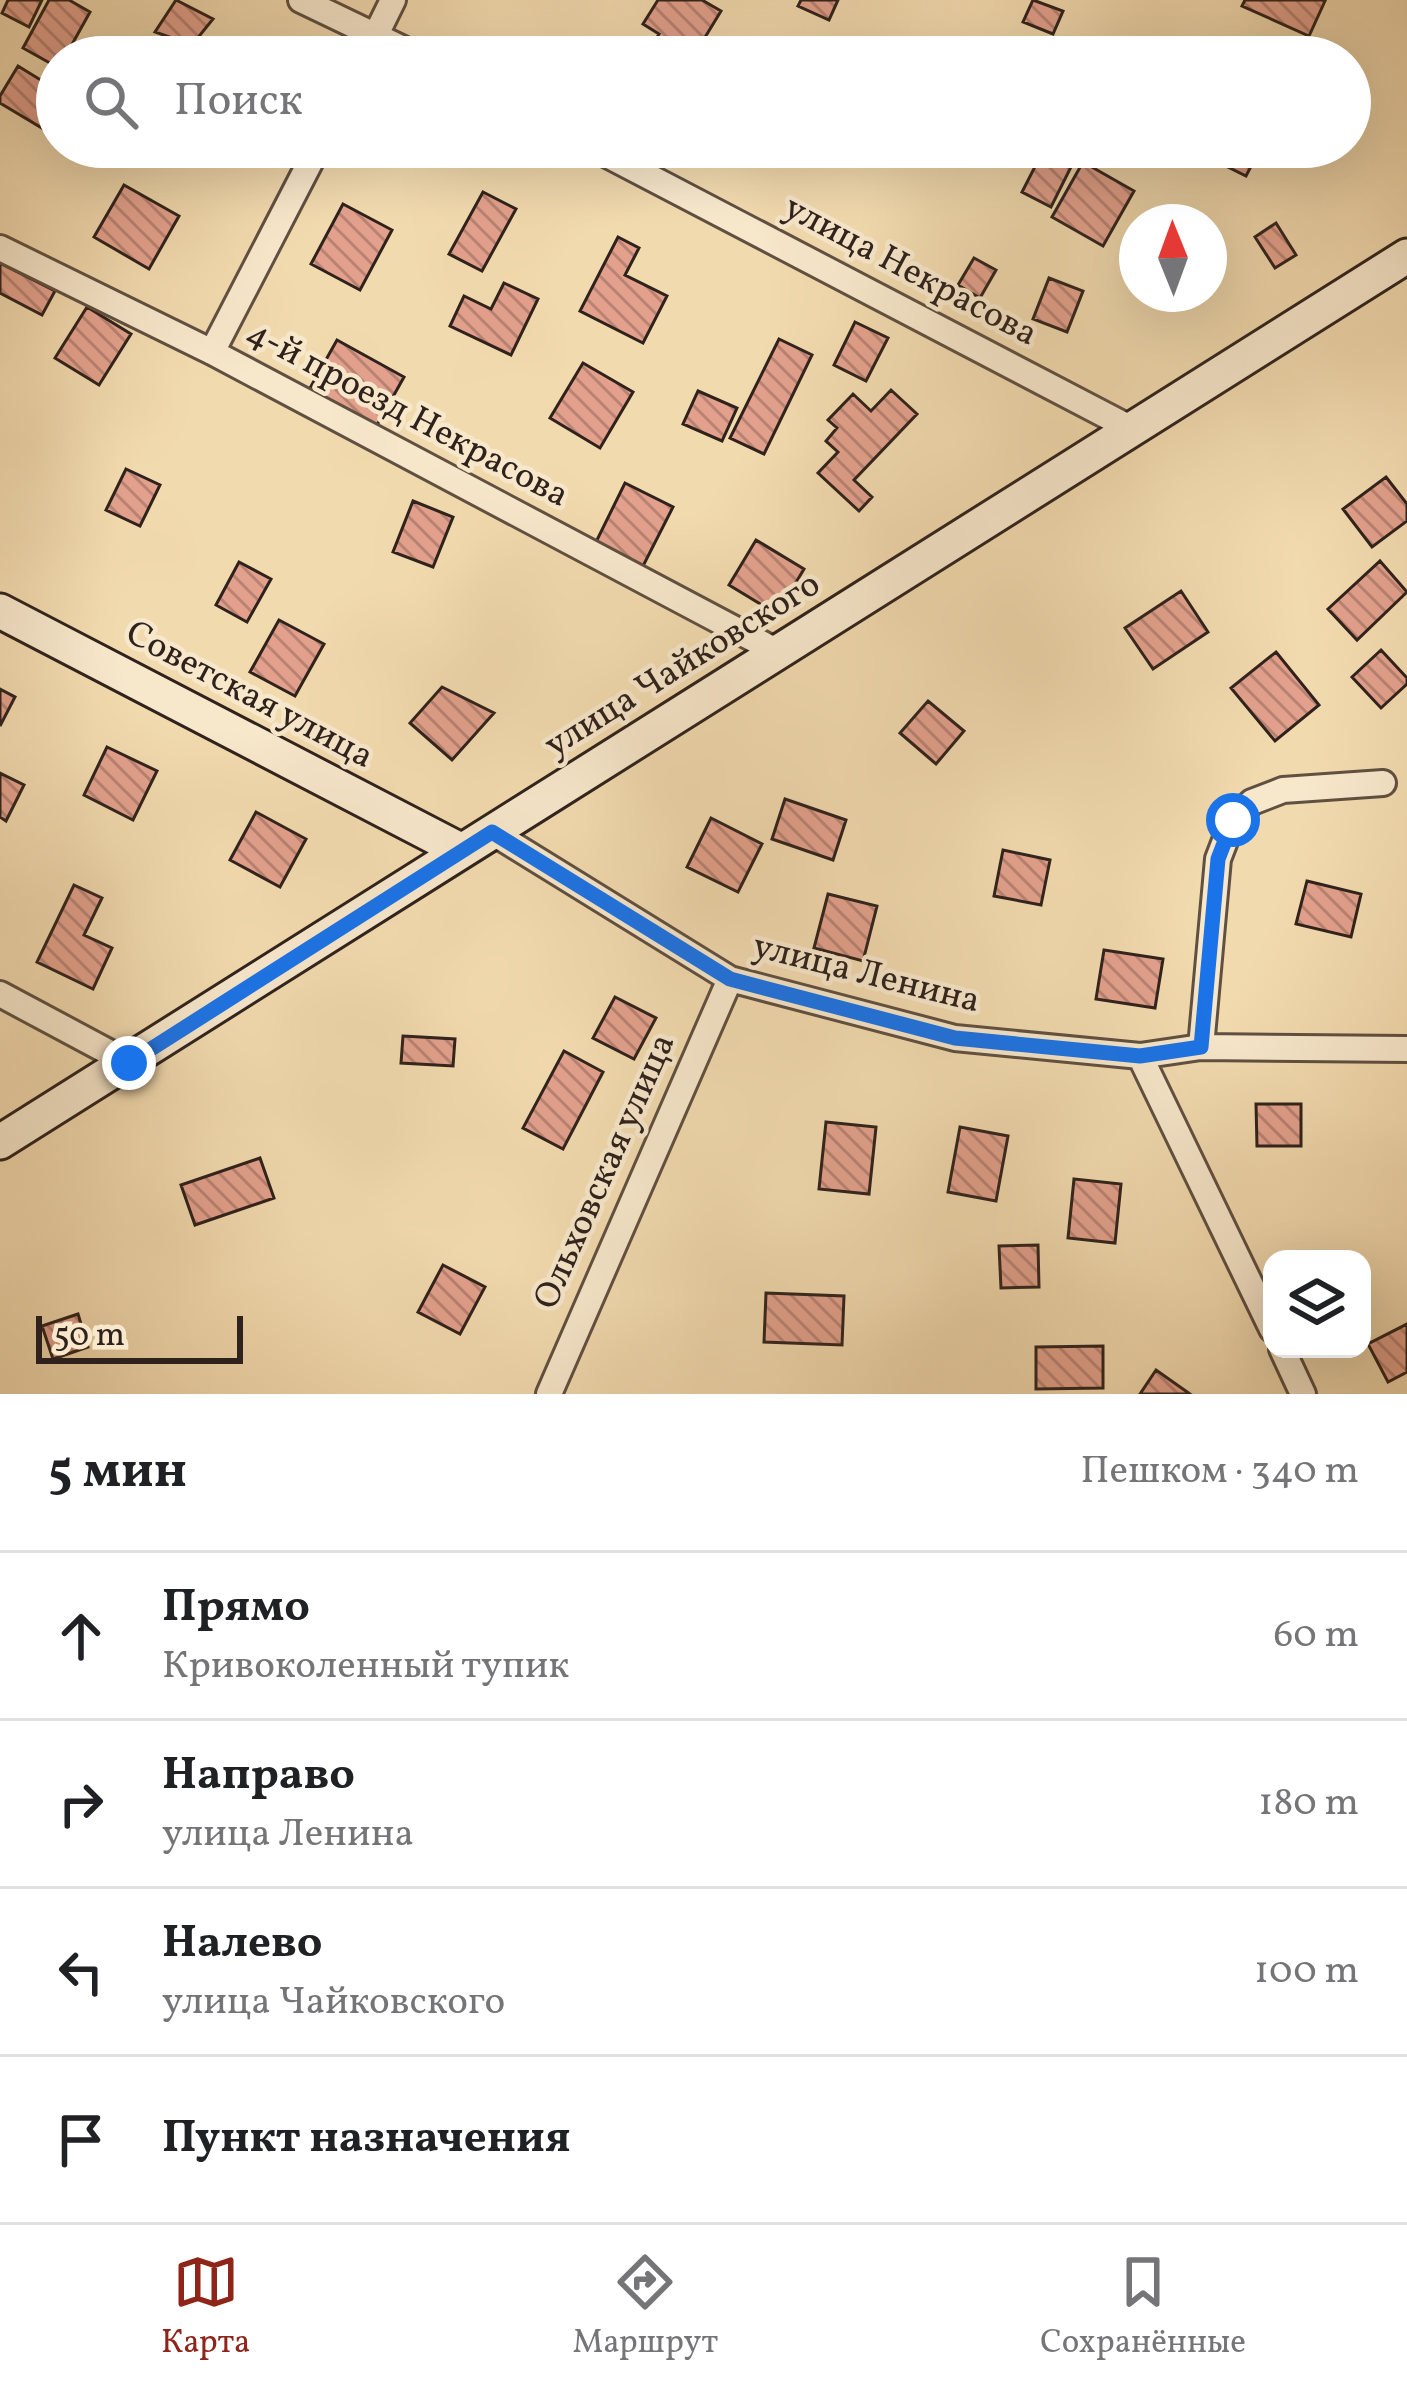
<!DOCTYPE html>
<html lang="ru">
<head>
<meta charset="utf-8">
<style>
	:root { --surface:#fff; --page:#f6f6f6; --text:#202124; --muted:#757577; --line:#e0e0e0; --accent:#8f2418 }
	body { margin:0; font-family:Vollkorn,serif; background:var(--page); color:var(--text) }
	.controls { position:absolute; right:36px; bottom:36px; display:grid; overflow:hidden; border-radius:24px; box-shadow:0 12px 48px #0002 }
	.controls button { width:108px; height:108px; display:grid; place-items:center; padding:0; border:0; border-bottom:3px solid var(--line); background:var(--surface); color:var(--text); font:60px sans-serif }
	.compass { position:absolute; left:1119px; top:204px; width:108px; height:108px; border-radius:50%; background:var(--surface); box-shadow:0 12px 48px #0002; rotate:359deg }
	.scale { position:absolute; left:36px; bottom:30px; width:207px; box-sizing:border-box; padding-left:12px; border:6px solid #2f221c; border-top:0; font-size:33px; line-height:42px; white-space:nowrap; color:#2f221c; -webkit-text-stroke:9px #f7e7cb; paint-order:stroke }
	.stop { position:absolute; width:36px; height:36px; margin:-27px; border:9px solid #1a73e8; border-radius:50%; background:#fff }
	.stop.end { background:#1a73e8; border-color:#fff; box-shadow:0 3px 12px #0008 }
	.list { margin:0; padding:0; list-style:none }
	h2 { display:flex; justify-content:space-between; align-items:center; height:156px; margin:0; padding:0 48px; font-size:51px }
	h2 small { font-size:39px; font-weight:400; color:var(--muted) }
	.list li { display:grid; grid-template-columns:78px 1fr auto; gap:36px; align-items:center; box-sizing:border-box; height:168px; padding:0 48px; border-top:3px solid var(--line) }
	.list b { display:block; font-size:45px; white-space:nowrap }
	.list p { margin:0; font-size:39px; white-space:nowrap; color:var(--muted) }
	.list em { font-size:39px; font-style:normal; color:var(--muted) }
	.icon { flex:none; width:66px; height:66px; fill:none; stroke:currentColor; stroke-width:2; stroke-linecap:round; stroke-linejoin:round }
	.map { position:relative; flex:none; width:1407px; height:1394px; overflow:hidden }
	.search { position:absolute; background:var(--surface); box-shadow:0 12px 48px #0002; left:36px; right:36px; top:36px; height:132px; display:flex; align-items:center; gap:30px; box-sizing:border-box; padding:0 42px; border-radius:66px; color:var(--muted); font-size:45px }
	.sheet { height:828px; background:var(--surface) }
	nav { display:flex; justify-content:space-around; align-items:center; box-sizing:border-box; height:168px; border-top:3px solid var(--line); background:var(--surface); font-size:33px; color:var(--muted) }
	nav a { display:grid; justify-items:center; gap:6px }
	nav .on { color:var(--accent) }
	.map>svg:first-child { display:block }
	.building { fill:url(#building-back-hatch); stroke:#2f221c; stroke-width:3 }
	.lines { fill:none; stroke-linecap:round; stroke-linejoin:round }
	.street-casing { stroke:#605041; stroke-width:30 }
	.secondary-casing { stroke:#2f221c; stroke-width:39 }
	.street { stroke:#f7e7cb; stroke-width:24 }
	.secondary { stroke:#f7e7cb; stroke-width:33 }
	.route { stroke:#1a73e8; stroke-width:15 }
	.labels { text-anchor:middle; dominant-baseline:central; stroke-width:9; stroke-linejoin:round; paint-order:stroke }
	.street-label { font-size:36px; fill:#2f221c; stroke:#f7e7cb }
</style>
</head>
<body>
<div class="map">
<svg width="1407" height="1394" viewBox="0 0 1407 1394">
	<defs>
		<pattern id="building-back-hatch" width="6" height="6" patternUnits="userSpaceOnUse" patternTransform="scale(3)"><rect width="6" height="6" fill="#e3a18d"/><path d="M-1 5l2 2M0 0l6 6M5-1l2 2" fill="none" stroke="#b88372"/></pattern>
	</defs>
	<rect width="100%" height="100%" fill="#f2daaf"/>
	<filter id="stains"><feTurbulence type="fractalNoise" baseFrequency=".00167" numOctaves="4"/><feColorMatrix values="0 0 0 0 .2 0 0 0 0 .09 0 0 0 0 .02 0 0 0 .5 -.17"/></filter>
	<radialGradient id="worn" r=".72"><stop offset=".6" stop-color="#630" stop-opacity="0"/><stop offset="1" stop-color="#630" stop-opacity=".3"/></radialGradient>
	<path class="building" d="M8,0H42L29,27L2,13Z
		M49,0H69L90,12L65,57H57V67L23,48Z
		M176,0L213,19L192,45L155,32Z
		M658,0H702L721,11L693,57H645L659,34L643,24Z
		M801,0H838L829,20L798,6Z
		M1033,0L1063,11L1053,34L1023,22Z
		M1245,0H1322L1325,1L1309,36L1242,6Z
		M18,66L57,90V137L0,103V96Z
		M1045,147L1074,161L1051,207L1022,192Z
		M1208,147H1261L1246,176L1204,155Z
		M1083,162L1134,191L1103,246L1052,217Z
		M124,185L179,216L149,269L94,237Z
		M483,192L516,209L482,271L449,254Z
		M343,204L392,230L360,290L311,264Z
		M1276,223L1296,255L1275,268L1255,237Z
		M618,237L639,248L625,275L667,296L643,343L580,311Z
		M974,258L996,270L980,298L958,285Z
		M0,263L55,291L42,315L0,293Z
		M1049,278L1083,291L1067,332L1033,319Z
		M504,283L538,299L511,355L450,326L464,296L491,309Z
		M1163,294H1190L1180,307Z
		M87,307L131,334L99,385L55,358Z
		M855,322L888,338L866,381L834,365Z
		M779,339L812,355L764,454L730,438Z
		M337,340L404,377L376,427L309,390Z
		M583,363L633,392L600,448L550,418Z
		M891,390L917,414L854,480L872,497L859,511L818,473L838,452L826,441L837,428L828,420L853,394L871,411Z
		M698,391L737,408L722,441L683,424Z
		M126,469L160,485L140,526L106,510Z
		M1386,477L1407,504V521L1372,547L1343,509Z
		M625,483L673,507L641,570L594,546Z
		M413,501L453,517L433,567L393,552Z
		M756,540L804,569L777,614L729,585Z
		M1380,561L1407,592L1357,640L1328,609Z
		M239,562L271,579L247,622L216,605Z
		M1181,591L1208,632L1153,669L1125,628Z
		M279,620L324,644L295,696L250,672Z
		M1381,650L1407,678V684L1381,708L1352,677Z
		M1276,652L1319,705L1275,741L1231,688Z
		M442,687L494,713L452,760L410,723Z
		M0,689L15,697L0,726Z
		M928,701L964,731L936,764L900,733Z
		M107,747L157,771L133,820L84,795Z
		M0,773L24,785L6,821L0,817Z
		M785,799L846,820L833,860L772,839Z
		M256,812L306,839L280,887L230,860Z
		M711,818L762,844L738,892L687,867Z
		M1003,850L1050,860L1041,905L994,896Z
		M1307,881L1361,894L1351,937L1296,924Z
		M74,885L102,898L84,935L112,948L93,989L37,962Z
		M828,894L877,906L863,961L814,948Z
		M1104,950L1163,959L1155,1008L1096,999Z
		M615,997L656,1018L634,1059L593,1038Z
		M403,1036L455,1039L453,1066L401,1063Z
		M564,1051L603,1072L563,1149L523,1128Z
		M1256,1104H1301V1146H1257Z
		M826,1122L876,1127L869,1194L819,1189Z
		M960,1127L1008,1136L996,1201L948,1192Z
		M260,1158L274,1198L195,1225L181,1185Z
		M1074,1179L1121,1184L1115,1243L1068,1238Z
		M1038,1245L1039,1287L1001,1288L999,1246Z
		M443,1265L485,1287L460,1334L418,1312Z
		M766,1293L844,1296L842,1345L764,1342Z
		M78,1314L88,1347L53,1359L42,1326Z
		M1407,1324V1372L1388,1382L1368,1344Z
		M1103,1346V1388L1036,1389V1347Z
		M1156,1370L1190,1394H1140Z"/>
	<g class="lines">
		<g class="street-casing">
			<path id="street" d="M301,0L420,57
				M365,57L393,0
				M592,147L1130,428
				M0,248L212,352L778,652
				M212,352L318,147
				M492,832L730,979L955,1038L1140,1056L1201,1047L1407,1049
				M0,994L129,1063
				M1201,1047L1218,859L1233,820L1252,802L1283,790L1383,783
				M1140,1056L1272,1329
				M1282,1349L1303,1394
				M549,1394L730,979"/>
		</g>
		<g class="secondary-casing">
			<path id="secondary" d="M0,611L462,851
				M0,1142L1407,256"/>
		</g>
		<use href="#street" class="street"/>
		<use href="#secondary" class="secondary"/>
	</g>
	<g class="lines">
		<path class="route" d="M129,1063L492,832L730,979L955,1038L1140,1056L1201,1047L1218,859L1233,820"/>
	</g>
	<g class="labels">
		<g class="street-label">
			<text transform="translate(910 272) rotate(28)">улица Некрасова</text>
			<text transform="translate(407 415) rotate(28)">4-й проезд Некрасова</text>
			<text transform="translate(683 666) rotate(-32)">улица Чайковского</text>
			<text transform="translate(249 696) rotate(28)">Советская улица</text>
			<text transform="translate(866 975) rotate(14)">улица Ленина</text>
			<text transform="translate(606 1172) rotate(-66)">Ольховская улица</text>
		</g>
	</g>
	<rect width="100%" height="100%" filter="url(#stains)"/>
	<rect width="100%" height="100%" fill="url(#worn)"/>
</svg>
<div class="controls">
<button><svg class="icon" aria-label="layers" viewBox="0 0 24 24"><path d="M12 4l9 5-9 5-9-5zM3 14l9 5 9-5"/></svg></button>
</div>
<svg class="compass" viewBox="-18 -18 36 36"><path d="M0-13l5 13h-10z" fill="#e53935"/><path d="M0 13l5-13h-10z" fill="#757577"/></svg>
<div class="scale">50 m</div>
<div class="stop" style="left:1233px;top:820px"></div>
<div class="stop end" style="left:129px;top:1063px"></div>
<div class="search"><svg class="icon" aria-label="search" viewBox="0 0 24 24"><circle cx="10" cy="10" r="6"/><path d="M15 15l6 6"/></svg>Поиск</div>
</div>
<section class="sheet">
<h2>5 мин<small>Пешком · 340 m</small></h2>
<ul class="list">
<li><svg class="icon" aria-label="ahead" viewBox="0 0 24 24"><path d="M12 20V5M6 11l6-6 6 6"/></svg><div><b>Прямо</b><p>Кривоколенный тупик</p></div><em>60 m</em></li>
<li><svg class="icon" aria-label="right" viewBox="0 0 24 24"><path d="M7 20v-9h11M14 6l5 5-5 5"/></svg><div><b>Направо</b><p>улица Ленина</p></div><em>180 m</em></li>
<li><svg class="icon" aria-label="left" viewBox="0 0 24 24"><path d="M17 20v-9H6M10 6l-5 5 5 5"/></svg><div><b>Налево</b><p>улица Чайковского</p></div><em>100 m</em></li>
<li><svg class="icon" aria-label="arrive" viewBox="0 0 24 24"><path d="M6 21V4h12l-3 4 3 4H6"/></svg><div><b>Пункт назначения</b></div></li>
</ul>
</section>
<nav>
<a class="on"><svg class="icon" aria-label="map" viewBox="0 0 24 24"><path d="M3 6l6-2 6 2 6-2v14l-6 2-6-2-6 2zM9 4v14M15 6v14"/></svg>Карта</a>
<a><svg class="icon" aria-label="directions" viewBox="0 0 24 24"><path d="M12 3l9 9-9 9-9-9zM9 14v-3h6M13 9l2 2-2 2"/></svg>Маршрут</a>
<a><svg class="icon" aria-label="saved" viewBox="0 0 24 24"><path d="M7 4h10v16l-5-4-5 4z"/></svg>Сохранённые</a>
</nav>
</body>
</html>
